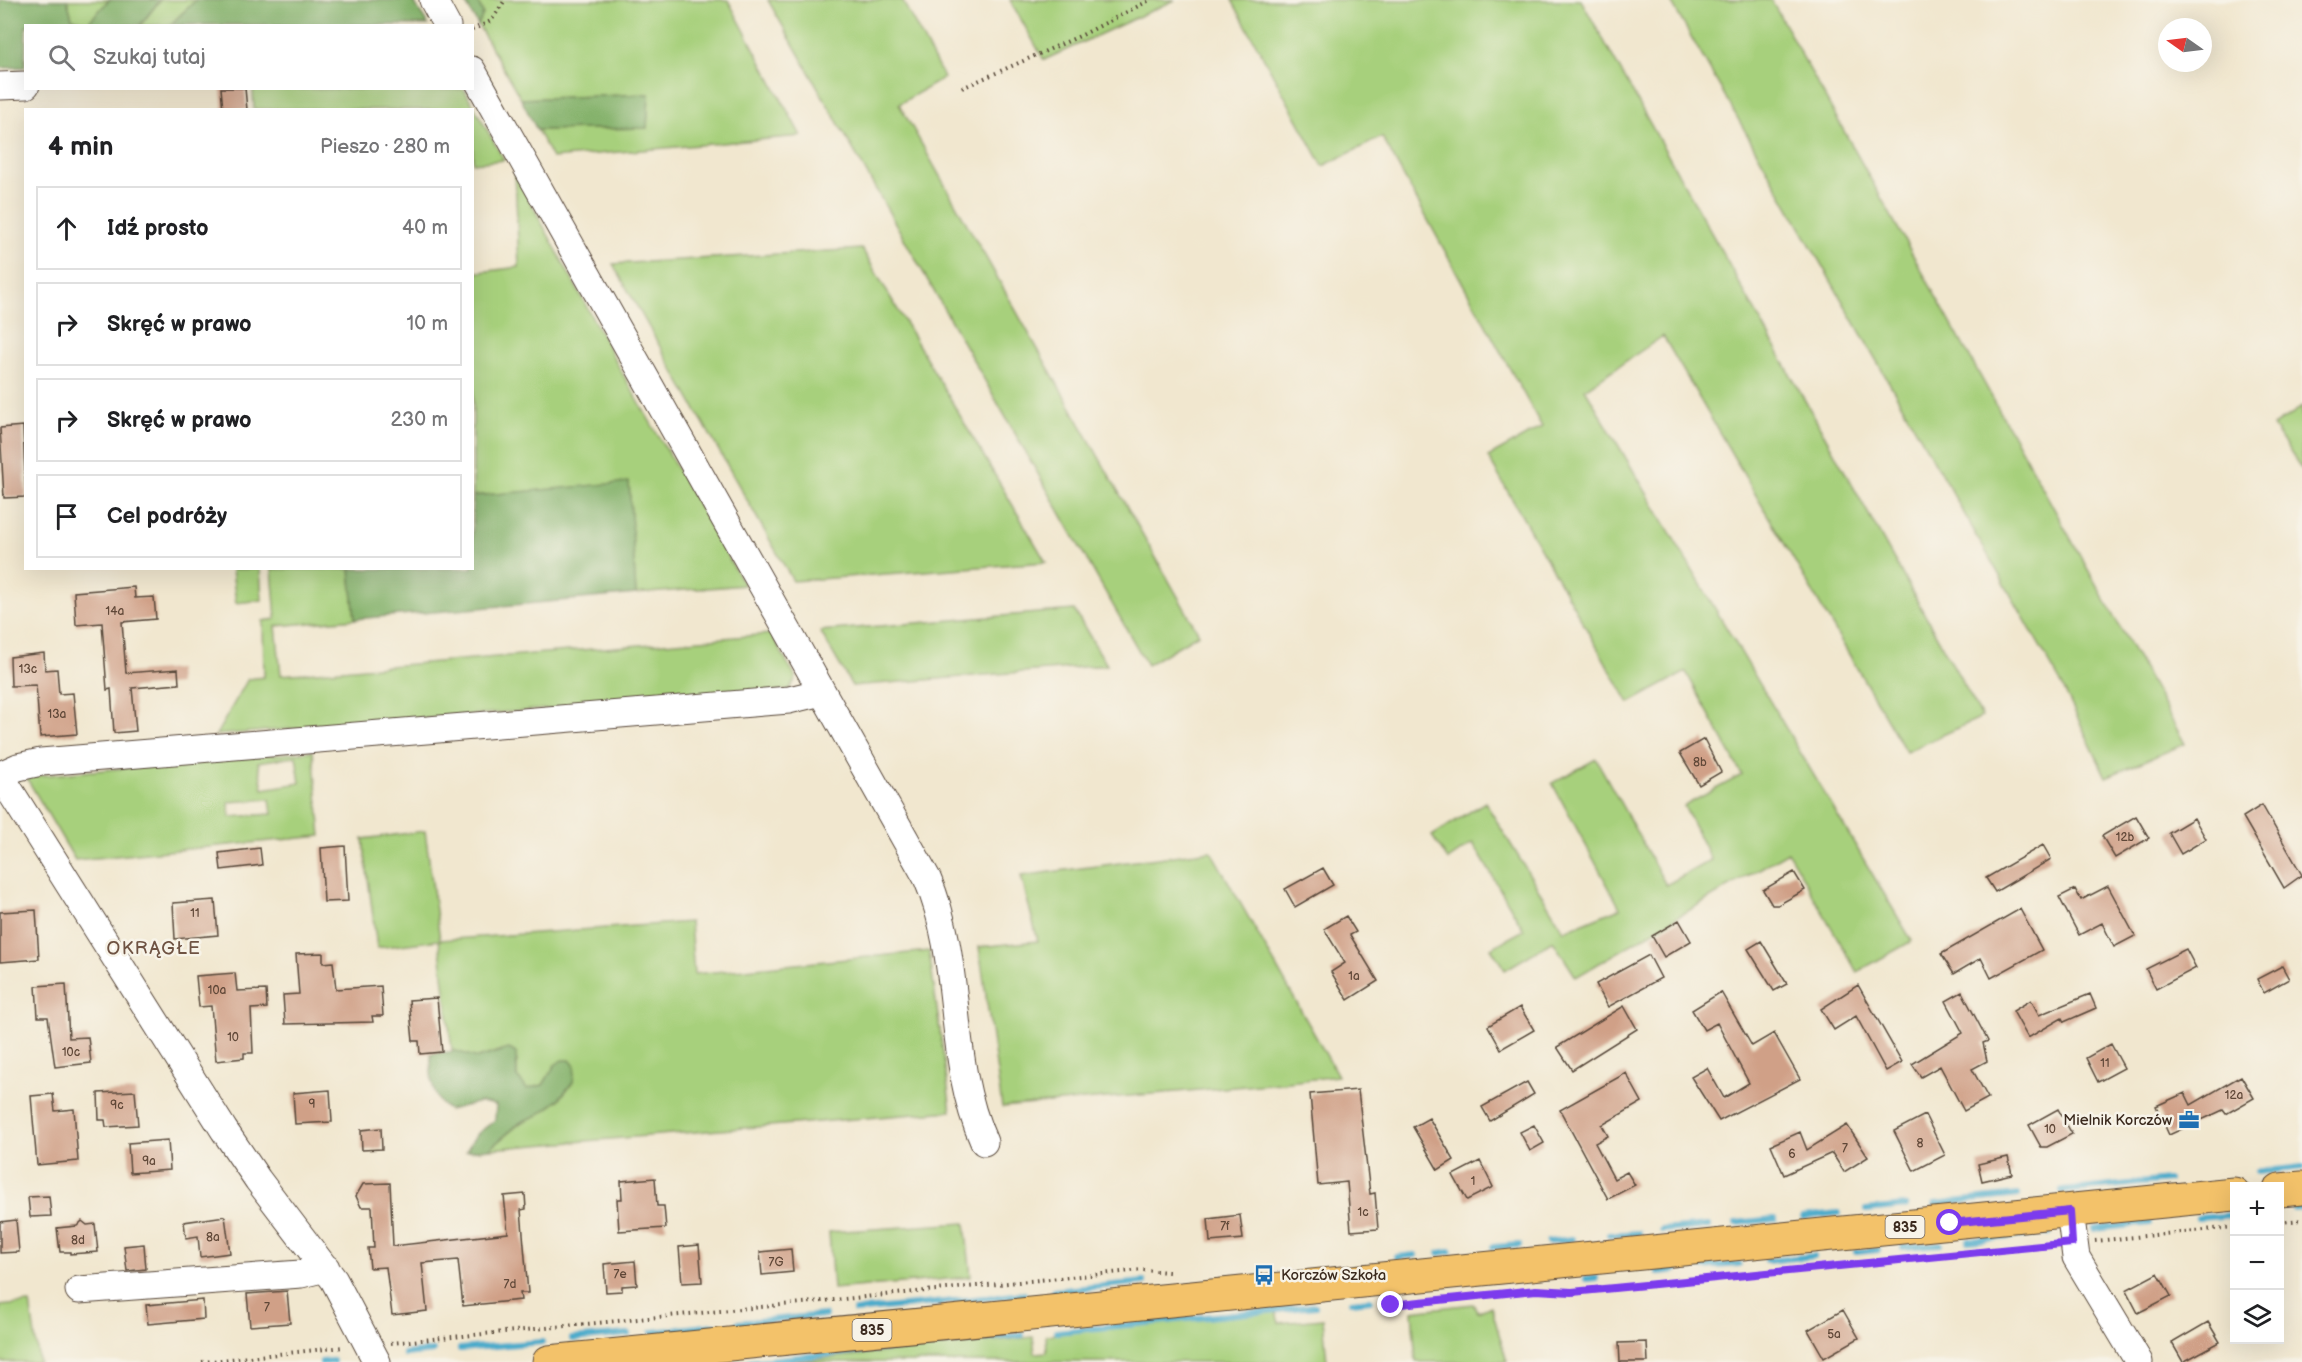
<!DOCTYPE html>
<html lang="pl">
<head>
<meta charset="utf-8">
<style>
	:root { --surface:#fff; --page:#f6f6f6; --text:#202124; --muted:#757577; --line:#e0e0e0 }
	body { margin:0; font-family:"Balsamiq Sans",sans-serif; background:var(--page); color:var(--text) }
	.controls { position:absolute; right:18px; bottom:18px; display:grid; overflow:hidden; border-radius:0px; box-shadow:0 6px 24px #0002 }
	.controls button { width:54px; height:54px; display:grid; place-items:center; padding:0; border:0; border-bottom:2px solid var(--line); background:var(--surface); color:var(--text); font:30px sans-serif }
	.compass { position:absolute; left:2158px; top:18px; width:54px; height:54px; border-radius:50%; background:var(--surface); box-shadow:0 6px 24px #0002; rotate:284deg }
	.stop { position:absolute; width:18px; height:18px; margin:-14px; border:4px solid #7c3aed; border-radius:50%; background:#fff }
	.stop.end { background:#7c3aed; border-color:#fff; box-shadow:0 2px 6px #0008 }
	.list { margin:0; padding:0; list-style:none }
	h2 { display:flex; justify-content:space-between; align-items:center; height:78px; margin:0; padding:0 24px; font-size:26px }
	h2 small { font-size:20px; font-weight:400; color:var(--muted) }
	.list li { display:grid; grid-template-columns:39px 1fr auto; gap:18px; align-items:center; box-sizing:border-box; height:84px; margin:0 12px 12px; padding:0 12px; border:2px solid var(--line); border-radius:0px }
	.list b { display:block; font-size:22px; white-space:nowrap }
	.list em { font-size:20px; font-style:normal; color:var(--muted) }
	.icon { flex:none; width:33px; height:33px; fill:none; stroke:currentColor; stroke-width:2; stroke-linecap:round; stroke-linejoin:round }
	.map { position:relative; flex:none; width:2302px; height:1362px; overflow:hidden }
	.search { position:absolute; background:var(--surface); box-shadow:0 6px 24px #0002; left:24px; top:24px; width:450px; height:66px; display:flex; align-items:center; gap:15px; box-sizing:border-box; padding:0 21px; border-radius:0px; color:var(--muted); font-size:22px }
	.panel { position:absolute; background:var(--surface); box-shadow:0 6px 24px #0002; left:24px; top:108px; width:450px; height:462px; border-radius:0px }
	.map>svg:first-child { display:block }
	.green { fill:#a7d07c; stroke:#717d4d; stroke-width:1.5; fill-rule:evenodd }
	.forest { fill:#85b26c; stroke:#606e45; stroke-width:1.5 }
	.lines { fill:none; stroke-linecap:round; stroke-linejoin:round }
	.stream { stroke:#4cabcb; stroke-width:6 }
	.building { fill:#d0a087 }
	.minor-casing { stroke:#564639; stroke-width:29 }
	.major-casing { stroke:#564639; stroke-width:35 }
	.path { stroke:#564639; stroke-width:4; stroke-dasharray:1.5 4.5; stroke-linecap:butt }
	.minor { stroke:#fff; stroke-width:27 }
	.major { stroke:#f3c26a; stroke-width:33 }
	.route { stroke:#7c3aed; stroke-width:8 }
	.labels { text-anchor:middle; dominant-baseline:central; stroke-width:5; stroke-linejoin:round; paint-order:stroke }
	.number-label { font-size:12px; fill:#604838 }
	.shield { fill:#f7f3e8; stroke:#73665b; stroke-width:1.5 }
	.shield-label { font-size:14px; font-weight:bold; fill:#3b2a1e }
	.poi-label { font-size:15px; fill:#3b2a1e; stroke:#f7f3e8; text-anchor:end }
	.quarter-label { font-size:18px; letter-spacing:1.5px; fill:#6f5343; stroke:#f7f3e8 }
</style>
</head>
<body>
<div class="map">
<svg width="2302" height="1362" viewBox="0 0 2302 1362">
	<rect width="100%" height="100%" fill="#f7f3e8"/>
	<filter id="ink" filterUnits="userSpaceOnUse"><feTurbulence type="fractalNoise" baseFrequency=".0167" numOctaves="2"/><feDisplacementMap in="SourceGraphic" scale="12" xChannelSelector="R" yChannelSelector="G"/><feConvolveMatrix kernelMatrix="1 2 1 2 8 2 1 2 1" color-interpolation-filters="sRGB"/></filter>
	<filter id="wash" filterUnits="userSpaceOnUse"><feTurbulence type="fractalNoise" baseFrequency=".008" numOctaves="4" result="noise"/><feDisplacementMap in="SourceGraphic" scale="24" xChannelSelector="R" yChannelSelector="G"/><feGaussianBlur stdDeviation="1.35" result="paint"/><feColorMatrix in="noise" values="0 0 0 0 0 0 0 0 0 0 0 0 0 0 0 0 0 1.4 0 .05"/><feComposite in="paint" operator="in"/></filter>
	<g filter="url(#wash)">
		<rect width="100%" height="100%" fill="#f1e7cf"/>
		<path class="green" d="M67,0H109L88,23L72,18Z
			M160,0H196L170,25L140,26Z
			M477,0H728L801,136L552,158L537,130L647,128L649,94L521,99L478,25L483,14Z
			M768,0H902L944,78L899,104L1199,634L1147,665Z
			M1010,0H1175L1044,60Z
			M1232,0H1581L1982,717L1906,752L1663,336L1585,389L1912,941L1857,972L1788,852L1576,977L1553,941L1505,970L1491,948L1524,930L1473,843L1448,860L1432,836L1485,802L1564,931L1620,908L1552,783L1596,759L1666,885L1711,860L1684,806L1742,775L1686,672L1629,703L1488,457L1542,427L1382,137L1323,166Z
			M1670,0H1771L2185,744L2106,777L2060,681Z
			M253,89H464L504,160L473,163L472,110L254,109Z
			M515,173L621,371L744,585L636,594L629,483L473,496V273L519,267Z
			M862,249L1046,562L793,581L613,264Z
			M2302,407V470L2273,426Z
			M232,569H260L262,600L236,603Z
			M272,569H350L355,619L276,626L281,675L771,634L796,678L789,690L216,735L248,679L264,677L263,621L276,619Z
			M1074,610L1107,665L852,686L820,631Z
			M313,751L321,836L75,860L26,777ZM296,756L300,783L263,789L258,762ZM270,799L272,814L230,817L229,802Z
			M425,831L440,940L690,922L694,974L929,951L951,1111L489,1149L522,1122L538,1115L558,1101L573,1082L555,1065L543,1085L527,1089L517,1077V1060L501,1050L478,1058L452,1051L439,940L377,948L363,839Z
			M1211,851L1338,1076L1281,1083L1002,1107L979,947L1038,941L1021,876Z
			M965,1223L971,1277L833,1289L829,1232Z
			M30,1303L39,1362H0V1306Z
			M1473,1304L1478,1312L1491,1306L1507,1362H1416L1412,1311Z
			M1276,1312L1279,1323L1323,1319L1327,1362H790L1033,1337L1035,1353L1047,1352L1046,1335Z"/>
		<path class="forest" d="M0,0H67L72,18L88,23L109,0H160L140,25L26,26L25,67L0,68Z
			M196,0H413L428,25H170Z
			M464,0H477L483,14L478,25Z
			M649,94L647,128L537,130L521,99Z
			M629,482L636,594L355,619L350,569L472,568L473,496Z
			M509,1049L516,1053L517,1077L527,1089L543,1085L555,1065L562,1060H570L575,1066L573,1082L557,1101L538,1115L521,1122L489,1149L466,1151L476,1135L495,1120L496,1105L480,1102L449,1110C431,1100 430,1072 431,1054L456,1051L478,1058Z"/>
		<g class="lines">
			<path class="stream" d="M2257,1172L2302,1167
				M2062,1191L2168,1180
				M1935,1204L2018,1195
				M2294,1209L2302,1208
				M1866,1210L1906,1206
				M1803,1217L1838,1213
				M2198,1218L2234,1215
				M1736,1223L1775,1219
				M2094,1229L2149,1223
				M1662,1230L1708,1226
				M1609,1235L1639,1233
				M1968,1241L2049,1233
				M1548,1242L1572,1239
				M1493,1247L1519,1245
				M1903,1247L1940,1244
				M1856,1252L1878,1250
				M1439,1253L1450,1251
				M1397,1257L1415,1255
				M1767,1261L1814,1256
				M1702,1267L1739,1264
				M1658,1272L1676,1270
				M1586,1279L1596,1278
				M1054,1291L1144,1282
				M1351,1302L1370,1300
				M855,1311L1024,1294
				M738,1323L825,1315
				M652,1332L715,1325
				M1056,1332L1315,1306
				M572,1339L628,1334
				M460,1349L542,1342
				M405,1354L433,1351
				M322,1362L333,1361
				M749,1362L1022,1335"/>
		</g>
		<g id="blocks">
			<path class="building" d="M221,88H245L247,110H223Z
				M23,426L26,497L4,498L0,428Z
				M134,587L135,598L154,597L156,619L122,622L126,673L178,669L179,684L132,688L136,731L114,733L111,689L107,690L102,623L76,625L74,592Z
				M44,653L45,670L57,669L59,694L73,693L77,734L40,737L36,685L11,686L10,657Z
				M1704,739L1721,772L1699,785L1680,753Z
				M2262,805L2302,875L2284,888L2243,817Z
				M2136,816L2149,838L2115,858L2102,836Z
				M2194,818L2206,839L2181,854L2169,833Z
				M2043,845L2051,859L1995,892L1986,878Z
				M345,846L348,901L324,902L321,848Z
				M260,848L262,865L221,870L219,853Z
				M1323,868L1333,885L1295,907L1285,889Z
				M1794,872L1805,890L1778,905H1772L1763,890Z
				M2108,886L2135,936L2114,947L2102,923L2079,935L2059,897L2075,889L2081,900Z
				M215,900L218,935L175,939L173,903Z
				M2020,909L2042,950L1991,978L1981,958L1954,974L1941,954Z
				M36,910L39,959L0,962V912Z
				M1346,916L1356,932L1350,935L1378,981L1348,1000L1331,972L1345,963L1324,929Z
				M1679,920L1691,941L1664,957L1652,936Z
				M1761,941L1787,984L1774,991L1748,949Z
				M2186,949L2196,968L2156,989L2146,969Z
				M323,953V963L333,962L336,989L381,986L383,1016H372L373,1022L285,1024L283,995L299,994L296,954Z
				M1649,955L1661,978L1608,1007L1596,984Z
				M2282,966L2289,979L2264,993L2257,979Z
				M235,973L237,991L266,990L267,1008L251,1009L253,1053H244V1058L216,1061L211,1006L199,1007L196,976Z
				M66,984L69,1038L88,1037L91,1063L55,1067L48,1017H38L36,986Z
				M1858,985L1902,1062L1886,1071L1856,1016L1834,1030L1821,1009Z
				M1721,992L1752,1046L1774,1033L1800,1079L1719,1121L1691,1077L1707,1068L1724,1098L1749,1083L1717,1023L1704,1030L1692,1010Z
				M1962,992L1988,1041L1983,1043L1987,1061L1972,1069L1988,1098L1964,1111L1940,1066L1921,1077L1912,1064L1963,1033L1946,1001Z
				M2090,994L2096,1008L2064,1022L2062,1018L2028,1038L2013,1011L2031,1000L2039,1015Z
				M437,998L442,1052L420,1054L419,1041H413L409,1000Z
				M1624,1006L1637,1029L1572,1070L1557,1047Z
				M1520,1007L1534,1030L1501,1049L1488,1026Z
				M2111,1044L2124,1068L2098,1082L2086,1058Z
				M1626,1073L1642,1102L1602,1125L1608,1136L1595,1143L1614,1179L1627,1172L1635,1185L1608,1199L1560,1110Z
				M2241,1076L2254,1098L2226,1114L2223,1110L2169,1135L2156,1106L2185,1093L2191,1105Z
				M1527,1082L1534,1094L1490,1121L1482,1107Z
				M330,1090L332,1122L295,1124L293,1093Z
				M1358,1090L1370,1194L1375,1193L1378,1229L1351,1231L1347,1182L1318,1185L1310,1094Z
				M135,1091L138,1125L106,1127L105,1120H99L98,1093Z
				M53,1094L55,1111L74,1109L78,1161L37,1165L31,1096Z
				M2058,1109L2072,1134L2047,1147H2041L2029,1125Z
				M1925,1115L1945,1155L1914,1171L1894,1131Z
				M1429,1118L1454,1160L1438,1170L1413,1127Z
				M1534,1125L1544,1143L1530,1151L1520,1132Z
				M1847,1125L1868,1157L1844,1172L1832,1153L1784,1175L1771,1145L1800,1132L1807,1150Z
				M381,1128L382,1149L362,1150L361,1130Z
				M168,1140L170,1170L130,1173L128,1143Z
				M2008,1157L2012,1174L1982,1181L1978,1164Z
				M1480,1161L1493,1187L1467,1200L1453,1175Z
				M655,1178L657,1206H664L666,1228L619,1231L617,1199H622L621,1181Z
				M390,1183L393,1246L508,1233L504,1196L525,1194L526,1209L521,1210L528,1293H520L521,1300L463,1306L458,1260L422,1263L427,1311L392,1315L386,1267L370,1268L368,1248H374L372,1207H361L356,1196L363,1184Z
				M49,1196L51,1216L30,1217L28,1197Z
				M1240,1215L1243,1239L1210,1242L1208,1219Z
				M225,1216L230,1253L200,1257L198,1236L186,1238L184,1222Z
				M16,1220L19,1252L0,1253V1222Z
				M82,1221L87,1225L95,1224L98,1252L70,1254V1252H60L57,1228L77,1226Z
				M144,1244L146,1269L127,1271L124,1246Z
				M699,1245L702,1282L682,1283L679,1247Z
				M791,1249L793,1272L762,1275L760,1252Z
				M635,1261L637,1285L622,1286V1291L606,1292L604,1264Z
				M2158,1273L2171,1296L2138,1313L2126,1290Z
				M287,1291L290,1323L250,1326L247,1294Z
				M203,1300L204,1319L148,1324L146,1305Z
				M1843,1310L1859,1338L1824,1358L1808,1330Z
				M2208,1322L2220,1342L2183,1362L2172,1343Z
				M1647,1342L1648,1362H1620L1619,1343Z"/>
		</g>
	</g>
	<g filter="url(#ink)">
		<use href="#blocks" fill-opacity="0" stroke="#564639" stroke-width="1.5"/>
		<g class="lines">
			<g class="minor-casing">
				<path id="minor" d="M433,0L447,26
					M472,70L927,878C964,964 946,1058 984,1142
					M0,86L26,85
					M0,775L18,767L41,762L789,700L822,692
					M0,775L224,1130L258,1180L334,1280L377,1362
					M2070,1211L2076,1257L2139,1362
					M79,1290L301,1274L326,1268"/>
			</g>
			<g class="major-casing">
				<path id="major" d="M2280,1190L2302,1188
					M549,1362L2234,1194"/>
			</g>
			<path class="path" d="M472,30L491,21L505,0
				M962,88L1082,35L1150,0
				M2280,1222L2302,1220
				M2095,1241L2234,1227
				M1545,1290L1572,1292L2052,1245
				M391,1343L1142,1270L1169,1272
				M202,1362L344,1347"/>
			<use href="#minor" class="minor"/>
			<use href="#major" class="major"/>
		</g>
	</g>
	<g class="lines" filter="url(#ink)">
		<path class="route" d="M1391,1305L1536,1290L1572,1292L1635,1286L2072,1243L2070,1211L1950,1223"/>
	</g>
	<defs>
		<g id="office-bare" transform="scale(1.62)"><path d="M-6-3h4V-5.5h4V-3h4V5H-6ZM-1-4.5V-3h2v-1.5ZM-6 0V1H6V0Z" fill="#1f6fb2" stroke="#f7f3e8" stroke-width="2.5" paint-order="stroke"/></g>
		<g id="bus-bare" transform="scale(1.62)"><path d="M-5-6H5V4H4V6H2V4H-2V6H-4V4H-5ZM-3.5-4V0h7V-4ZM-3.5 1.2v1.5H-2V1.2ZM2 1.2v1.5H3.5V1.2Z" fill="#1f6fb2" stroke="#f7f3e8" stroke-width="2.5" paint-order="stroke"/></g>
	</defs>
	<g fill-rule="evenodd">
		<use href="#office-bare" x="2189" y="1120"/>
		<use href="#bus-bare" x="1264" y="1275"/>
	</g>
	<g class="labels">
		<g class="number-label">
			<text x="115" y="611">14a</text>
			<text x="28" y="669">13c</text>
			<text x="57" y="714">13a</text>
			<text x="1700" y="762">8b</text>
			<text x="2125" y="837">12b</text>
			<text x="195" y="913">11</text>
			<text x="1354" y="976">1a</text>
			<text x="217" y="990">10a</text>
			<text x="233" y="1037">10</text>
			<text x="71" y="1052">10c</text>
			<text x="2105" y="1063">11</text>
			<text x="2234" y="1095">12a</text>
			<text x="312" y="1104">9</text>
			<text x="117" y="1105">9c</text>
			<text x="2050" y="1129">10</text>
			<text x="1920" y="1143">8</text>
			<text x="1845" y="1148">7</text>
			<text x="1792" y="1154">6</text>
			<text x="149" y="1161">9a</text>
			<text x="1473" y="1181">1</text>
			<text x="1363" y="1212">1c</text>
			<text x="1225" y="1226">7f</text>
			<text x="213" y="1237">8a</text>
			<text x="78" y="1240">8d</text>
			<text x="776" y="1262">7G</text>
			<text x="620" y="1274">7e</text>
			<text x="510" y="1284">7d</text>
			<text x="267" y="1307">7</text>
			<text x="1834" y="1334">5a</text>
		</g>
		<g class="shield">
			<rect x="1885.5" y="1216" width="39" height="22" rx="4.5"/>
			<rect x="852.5" y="1319" width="39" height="22" rx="4.5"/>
		</g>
		<g class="shield-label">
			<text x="1905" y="1227">835</text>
			<text x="872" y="1330">835</text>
		</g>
		<g class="poi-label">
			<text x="2172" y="1120">Mielnik Korczów</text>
			<text x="1281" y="1275" text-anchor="start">Korczów Szkoła</text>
		</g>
		<g class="quarter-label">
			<text x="154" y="948">OKRĄGŁE</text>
		</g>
	</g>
</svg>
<div class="controls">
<button>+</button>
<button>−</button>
<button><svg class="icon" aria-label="layers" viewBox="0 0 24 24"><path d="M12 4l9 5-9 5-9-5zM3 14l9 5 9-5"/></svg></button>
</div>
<svg class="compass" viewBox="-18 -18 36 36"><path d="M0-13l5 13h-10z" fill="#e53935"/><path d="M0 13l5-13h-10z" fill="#757577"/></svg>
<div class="stop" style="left:1950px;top:1223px"></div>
<div class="stop end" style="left:1391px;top:1305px"></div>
<div class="search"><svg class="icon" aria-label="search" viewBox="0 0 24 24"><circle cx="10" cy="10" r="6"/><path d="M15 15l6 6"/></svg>Szukaj tutaj</div>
<section class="panel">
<h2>4 min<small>Pieszo · 280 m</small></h2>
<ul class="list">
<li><svg class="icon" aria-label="ahead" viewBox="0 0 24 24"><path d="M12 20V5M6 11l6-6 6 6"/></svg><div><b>Idź prosto</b></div><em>40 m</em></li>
<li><svg class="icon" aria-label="right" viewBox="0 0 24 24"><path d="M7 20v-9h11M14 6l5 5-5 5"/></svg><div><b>Skręć w prawo</b></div><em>10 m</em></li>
<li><svg class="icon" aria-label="right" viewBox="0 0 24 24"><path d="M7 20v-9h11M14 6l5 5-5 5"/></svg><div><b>Skręć w prawo</b></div><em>230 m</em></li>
<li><svg class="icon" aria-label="arrive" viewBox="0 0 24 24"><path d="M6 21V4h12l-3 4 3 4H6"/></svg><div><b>Cel podróży</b></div></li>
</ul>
</section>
</div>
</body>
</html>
